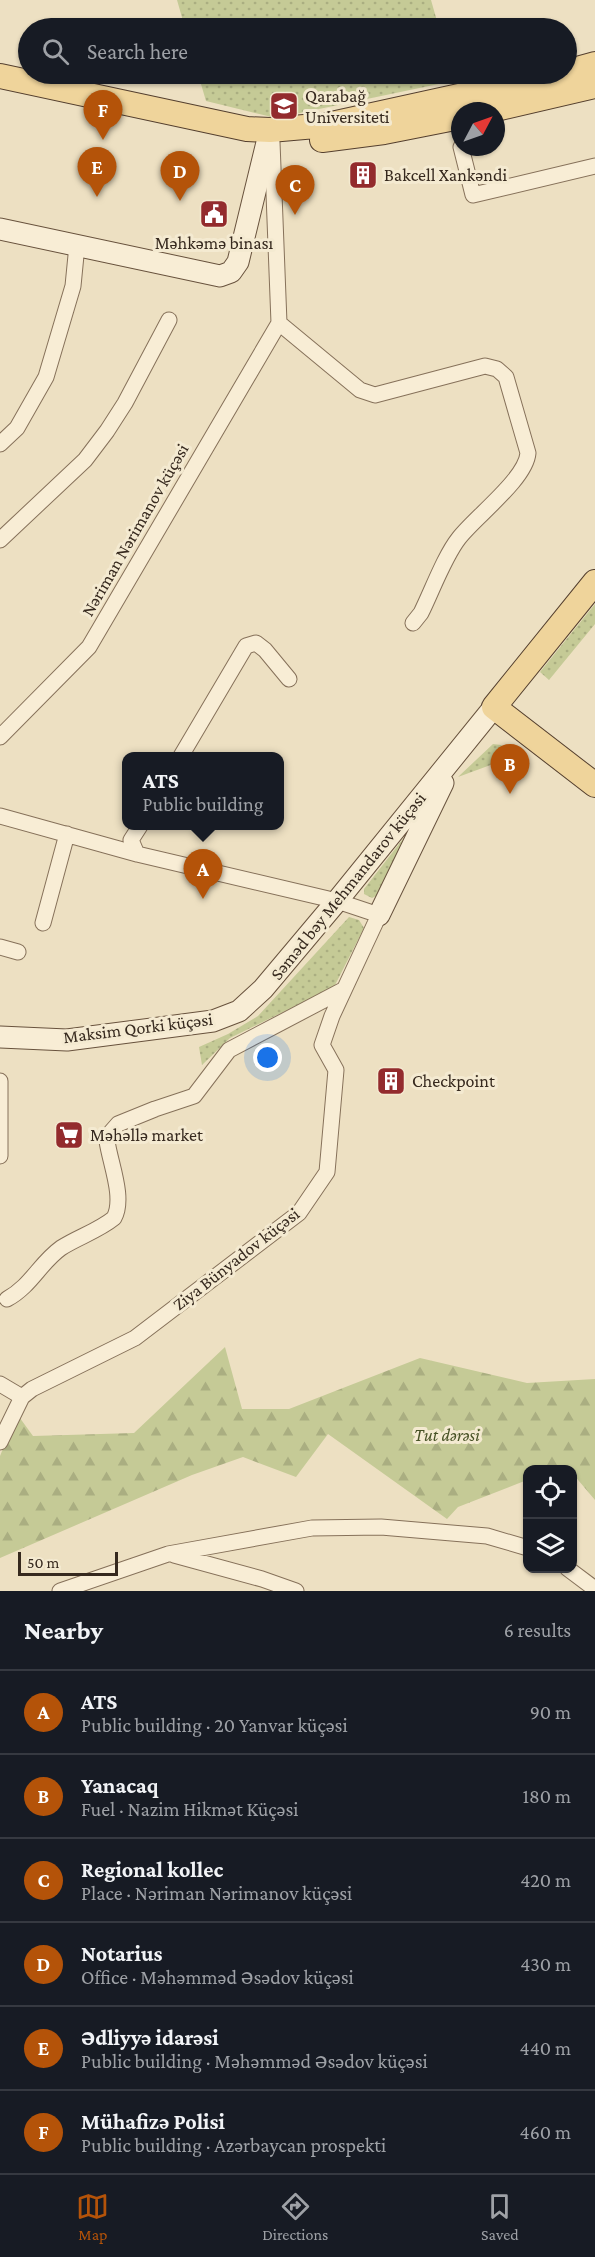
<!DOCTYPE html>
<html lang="en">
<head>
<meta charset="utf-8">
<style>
	:root { --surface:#171b24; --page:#20242c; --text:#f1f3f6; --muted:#9ea1a6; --line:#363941; --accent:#b45309 }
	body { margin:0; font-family:"Crimson Pro",serif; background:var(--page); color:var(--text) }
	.controls { position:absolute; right:18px; bottom:18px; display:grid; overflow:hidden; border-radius:12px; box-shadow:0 2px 4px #0004 }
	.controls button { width:54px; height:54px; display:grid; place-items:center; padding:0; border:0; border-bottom:2px solid var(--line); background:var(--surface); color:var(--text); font:30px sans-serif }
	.compass { position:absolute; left:451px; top:102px; width:54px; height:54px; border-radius:50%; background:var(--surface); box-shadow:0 2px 4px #0004; rotate:49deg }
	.scale { position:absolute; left:18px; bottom:15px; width:100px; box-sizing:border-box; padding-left:6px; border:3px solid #36291e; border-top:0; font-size:16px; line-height:21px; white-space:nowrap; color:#36291e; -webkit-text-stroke:4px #f4ead1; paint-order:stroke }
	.you { position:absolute; left:268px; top:1058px; width:21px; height:21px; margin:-15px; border:4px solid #fff; border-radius:50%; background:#1a73e8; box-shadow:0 0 0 9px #1a73e833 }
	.badge { display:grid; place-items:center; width:39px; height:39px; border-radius:50%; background:var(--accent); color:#fff; font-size:20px; font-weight:700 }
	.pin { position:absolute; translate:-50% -50px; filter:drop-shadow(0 2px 3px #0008) }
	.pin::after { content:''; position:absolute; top:32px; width:21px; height:18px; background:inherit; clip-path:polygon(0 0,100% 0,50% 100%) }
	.popup { position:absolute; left:122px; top:752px; width:162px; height:78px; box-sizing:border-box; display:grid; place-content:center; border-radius:12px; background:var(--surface); filter:drop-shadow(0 2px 4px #0005); font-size:20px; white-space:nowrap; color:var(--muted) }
	.popup b { font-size:22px; color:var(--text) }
	.popup::after { content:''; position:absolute; left:50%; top:100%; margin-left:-12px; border:12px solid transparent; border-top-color:var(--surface) }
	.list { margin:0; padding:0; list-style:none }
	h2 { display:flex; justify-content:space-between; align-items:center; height:78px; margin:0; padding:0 24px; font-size:26px }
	h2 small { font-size:20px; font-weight:400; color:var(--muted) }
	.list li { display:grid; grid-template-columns:39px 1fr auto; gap:18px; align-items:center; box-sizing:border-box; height:84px; padding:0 24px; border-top:2px solid var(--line) }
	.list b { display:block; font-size:22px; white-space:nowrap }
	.list p { margin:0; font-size:20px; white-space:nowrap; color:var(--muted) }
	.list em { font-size:20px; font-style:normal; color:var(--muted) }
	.icon { flex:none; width:33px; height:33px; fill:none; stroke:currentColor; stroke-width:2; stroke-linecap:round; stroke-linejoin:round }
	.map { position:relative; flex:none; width:595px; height:1591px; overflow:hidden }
	.search { position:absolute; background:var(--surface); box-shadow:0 2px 4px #0004; left:18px; right:18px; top:18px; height:66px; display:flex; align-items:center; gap:15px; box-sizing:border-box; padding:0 21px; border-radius:33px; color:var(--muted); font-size:22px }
	.sheet { height:582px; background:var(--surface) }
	nav { display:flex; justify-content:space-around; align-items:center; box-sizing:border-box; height:84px; border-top:2px solid var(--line); background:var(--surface); font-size:16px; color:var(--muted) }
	nav a { display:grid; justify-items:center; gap:3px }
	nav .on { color:var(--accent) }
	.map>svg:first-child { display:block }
	.green { fill:url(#green-dots) }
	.forest { fill:url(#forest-firs) }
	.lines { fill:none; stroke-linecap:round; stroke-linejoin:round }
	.street-casing { stroke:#86715a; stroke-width:17 }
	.secondary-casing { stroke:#68523d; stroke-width:23 }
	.primary-casing { stroke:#543f2e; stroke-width:26 }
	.street { stroke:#f8edd5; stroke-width:15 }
	.secondary { stroke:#f8edd5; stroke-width:21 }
	.primary { stroke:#efd49b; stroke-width:24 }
	.labels { text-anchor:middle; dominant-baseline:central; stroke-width:6; stroke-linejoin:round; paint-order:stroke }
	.poi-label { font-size:18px; fill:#36291e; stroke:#f4ead1; text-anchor:start }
	.street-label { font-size:18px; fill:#36291e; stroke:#f4ead1 }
	.park-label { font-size:18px; font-style:italic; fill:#475225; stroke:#f4ead1 }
</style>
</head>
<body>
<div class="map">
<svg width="595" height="1591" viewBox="0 0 595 1591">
	<defs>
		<pattern id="green-dots" width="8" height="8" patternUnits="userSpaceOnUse" patternTransform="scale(1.5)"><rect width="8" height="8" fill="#c5ca96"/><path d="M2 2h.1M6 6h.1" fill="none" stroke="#aaae81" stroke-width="1.8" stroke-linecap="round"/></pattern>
		<pattern id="forest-firs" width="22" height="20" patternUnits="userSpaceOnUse" patternTransform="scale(1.5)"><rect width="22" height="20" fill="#c5ca96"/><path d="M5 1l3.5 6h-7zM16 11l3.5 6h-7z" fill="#aaae81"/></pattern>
	</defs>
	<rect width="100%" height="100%" fill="#ede0c2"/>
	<path class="green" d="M177,0H431L439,28H185Z
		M198,74H451L453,81L276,118L206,101Z
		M595,604V624L549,680L540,672Z
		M493,744L501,745L518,757L513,765L502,762L496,763L458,777Z
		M406,835L376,896L372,898L364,894V889Z
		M349,917L359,920L364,928L334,987L230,1038L202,1065L199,1047L228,1034L258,1016Z"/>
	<path class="forest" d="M225,1347L242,1409H289L420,1358L527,1383L595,1379V1500L573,1474L572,1470L568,1469L565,1466L554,1469L528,1470L527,1480L458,1507L447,1519L328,1434L296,1477L243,1457L192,1475L0,1558V1456L17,1414L33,1436L134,1433Z"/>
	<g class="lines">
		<g class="street-casing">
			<path id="street" d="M461,147L473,195L595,166
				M279,323L360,390L375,395L485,366L497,369L506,377L528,453C526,479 475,517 459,538C444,557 432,591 421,613L413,623
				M0,444L17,428L46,377L73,286L77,245
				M0,540L85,460L107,431L125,403L169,320
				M0,737L89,647L279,323L272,142
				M181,756L246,646L256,643L265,650L289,679
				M0,816L137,854L337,901L379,915L332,1016L322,1045L336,1070L327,1172L299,1213L135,1338L32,1389L22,1397L0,1384
				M137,854L131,840L140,826
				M43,923L67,834
				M0,947L18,952
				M0,1081V1156
				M7,1299C31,1286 40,1263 61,1248C78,1237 98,1231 114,1218C125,1198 110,1163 107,1141L111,1132L118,1124L155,1109L194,1096L229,1050L343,990
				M0,1442L22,1397
				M174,1555L262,1579L296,1591
				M567,1568L595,1589
				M60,1591L168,1554L312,1528L381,1527L487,1536L528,1548"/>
		</g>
		<g class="secondary-casing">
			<path id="secondary" d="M0,229L220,276L231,272L238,262L270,130
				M379,915L443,783
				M0,1037L67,1040L213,1021L239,1011L263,989L337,901L494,707"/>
		</g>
		<g class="primary-casing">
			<path id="primary" d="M566,72L595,64
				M0,76L247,129L270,130L327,125L559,74
				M487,111L595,86
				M322,140L384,132L460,117
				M595,582L494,707L595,785"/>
		</g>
		<use href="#street" class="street"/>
		<use href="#secondary" class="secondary"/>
		<use href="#primary" class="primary"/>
	</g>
	<defs>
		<g id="university-square" transform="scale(1.5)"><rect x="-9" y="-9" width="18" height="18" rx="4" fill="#932b2d" stroke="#f4ead1"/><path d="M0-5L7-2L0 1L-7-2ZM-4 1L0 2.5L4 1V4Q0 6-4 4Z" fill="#fff"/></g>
		<g id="building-square" transform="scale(1.5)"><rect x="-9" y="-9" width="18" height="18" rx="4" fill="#932b2d" stroke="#f4ead1"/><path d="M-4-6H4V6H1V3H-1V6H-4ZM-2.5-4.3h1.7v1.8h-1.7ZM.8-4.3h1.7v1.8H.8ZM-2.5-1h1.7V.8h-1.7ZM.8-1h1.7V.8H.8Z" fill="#fff"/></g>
		<g id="civic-square" transform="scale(1.5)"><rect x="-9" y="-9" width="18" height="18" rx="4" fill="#932b2d" stroke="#f4ead1"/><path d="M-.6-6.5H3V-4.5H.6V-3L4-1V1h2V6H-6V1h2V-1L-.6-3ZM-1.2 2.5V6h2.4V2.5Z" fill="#fff"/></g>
		<g id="supermarket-square" transform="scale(1.5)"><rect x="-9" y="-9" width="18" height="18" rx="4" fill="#932b2d" stroke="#f4ead1"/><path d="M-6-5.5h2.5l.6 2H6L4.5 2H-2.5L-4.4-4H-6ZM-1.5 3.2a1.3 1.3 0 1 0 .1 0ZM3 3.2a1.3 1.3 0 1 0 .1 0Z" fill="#fff"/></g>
	</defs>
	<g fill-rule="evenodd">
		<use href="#university-square" x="284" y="106"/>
		<use href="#building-square" x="363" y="175"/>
		<use href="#civic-square" x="214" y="214"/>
		<use href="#building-square" x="391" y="1081"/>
		<use href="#supermarket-square" x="69" y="1135"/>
	</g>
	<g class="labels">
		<g class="poi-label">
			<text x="305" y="96">Qarabağ<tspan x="305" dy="21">Universiteti</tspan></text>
			<text x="384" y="175">Bakcell Xankəndi</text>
			<text x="214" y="243" text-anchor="middle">Məhkəmə binası</text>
			<text x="412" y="1081">Checkpoint</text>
			<text x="90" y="1135">Məhəllə market</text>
		</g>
		<g class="street-label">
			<text transform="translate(135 530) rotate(-60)">Nəriman Nərimanov küçəsi</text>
			<text transform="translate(348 886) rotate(-51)">Səməd bəy Mehmandarov küçəsi</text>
			<text transform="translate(138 1028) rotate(-7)">Maksim Qorki küçəsi</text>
			<text transform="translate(236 1259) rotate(-38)">Ziya Bünyadov küçəsi</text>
		</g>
		<g class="park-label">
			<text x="447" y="1435">Tut dərəsi</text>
		</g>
	</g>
</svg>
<div class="controls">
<button><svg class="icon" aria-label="locate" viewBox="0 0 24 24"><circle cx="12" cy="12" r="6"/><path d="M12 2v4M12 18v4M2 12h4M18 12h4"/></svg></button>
<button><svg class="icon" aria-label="layers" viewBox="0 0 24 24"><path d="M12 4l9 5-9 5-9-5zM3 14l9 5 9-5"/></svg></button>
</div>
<svg class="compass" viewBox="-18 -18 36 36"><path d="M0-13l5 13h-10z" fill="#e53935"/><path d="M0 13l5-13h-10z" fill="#9ea1a6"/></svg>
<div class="scale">50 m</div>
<div class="you"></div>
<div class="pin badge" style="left:203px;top:899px">A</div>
<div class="popup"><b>ATS</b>Public building</div>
<div class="pin badge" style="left:510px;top:794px">B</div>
<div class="pin badge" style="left:295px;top:215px">C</div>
<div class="pin badge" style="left:180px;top:201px">D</div>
<div class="pin badge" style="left:97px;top:197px">E</div>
<div class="pin badge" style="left:103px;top:140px">F</div>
<div class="search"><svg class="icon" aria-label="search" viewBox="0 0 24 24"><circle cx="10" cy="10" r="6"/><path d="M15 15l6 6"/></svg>Search here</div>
</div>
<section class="sheet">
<h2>Nearby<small>6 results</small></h2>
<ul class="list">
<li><span class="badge">A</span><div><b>ATS</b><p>Public building · 20 Yanvar küçəsi</p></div><em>90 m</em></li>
<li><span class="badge">B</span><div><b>Yanacaq</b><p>Fuel · Nazim Hikmət Küçəsi</p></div><em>180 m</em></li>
<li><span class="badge">C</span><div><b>Regional kollec</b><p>Place · Nəriman Nərimanov küçəsi</p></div><em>420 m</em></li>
<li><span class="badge">D</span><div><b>Notarius</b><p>Office · Məhəmməd Əsədov küçəsi</p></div><em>430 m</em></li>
<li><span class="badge">E</span><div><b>Ədliyyə idarəsi</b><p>Public building · Məhəmməd Əsədov küçəsi</p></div><em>440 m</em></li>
<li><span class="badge">F</span><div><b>Mühafizə Polisi</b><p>Public building · Azərbaycan prospekti</p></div><em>460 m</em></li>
</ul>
</section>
<nav>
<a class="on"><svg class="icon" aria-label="map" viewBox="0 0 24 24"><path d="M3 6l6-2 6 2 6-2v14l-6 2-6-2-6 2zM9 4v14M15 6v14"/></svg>Map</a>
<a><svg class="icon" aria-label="directions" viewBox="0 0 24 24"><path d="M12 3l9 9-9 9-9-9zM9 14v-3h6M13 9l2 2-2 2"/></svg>Directions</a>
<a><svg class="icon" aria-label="saved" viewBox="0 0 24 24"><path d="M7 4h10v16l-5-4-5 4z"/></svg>Saved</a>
</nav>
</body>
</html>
